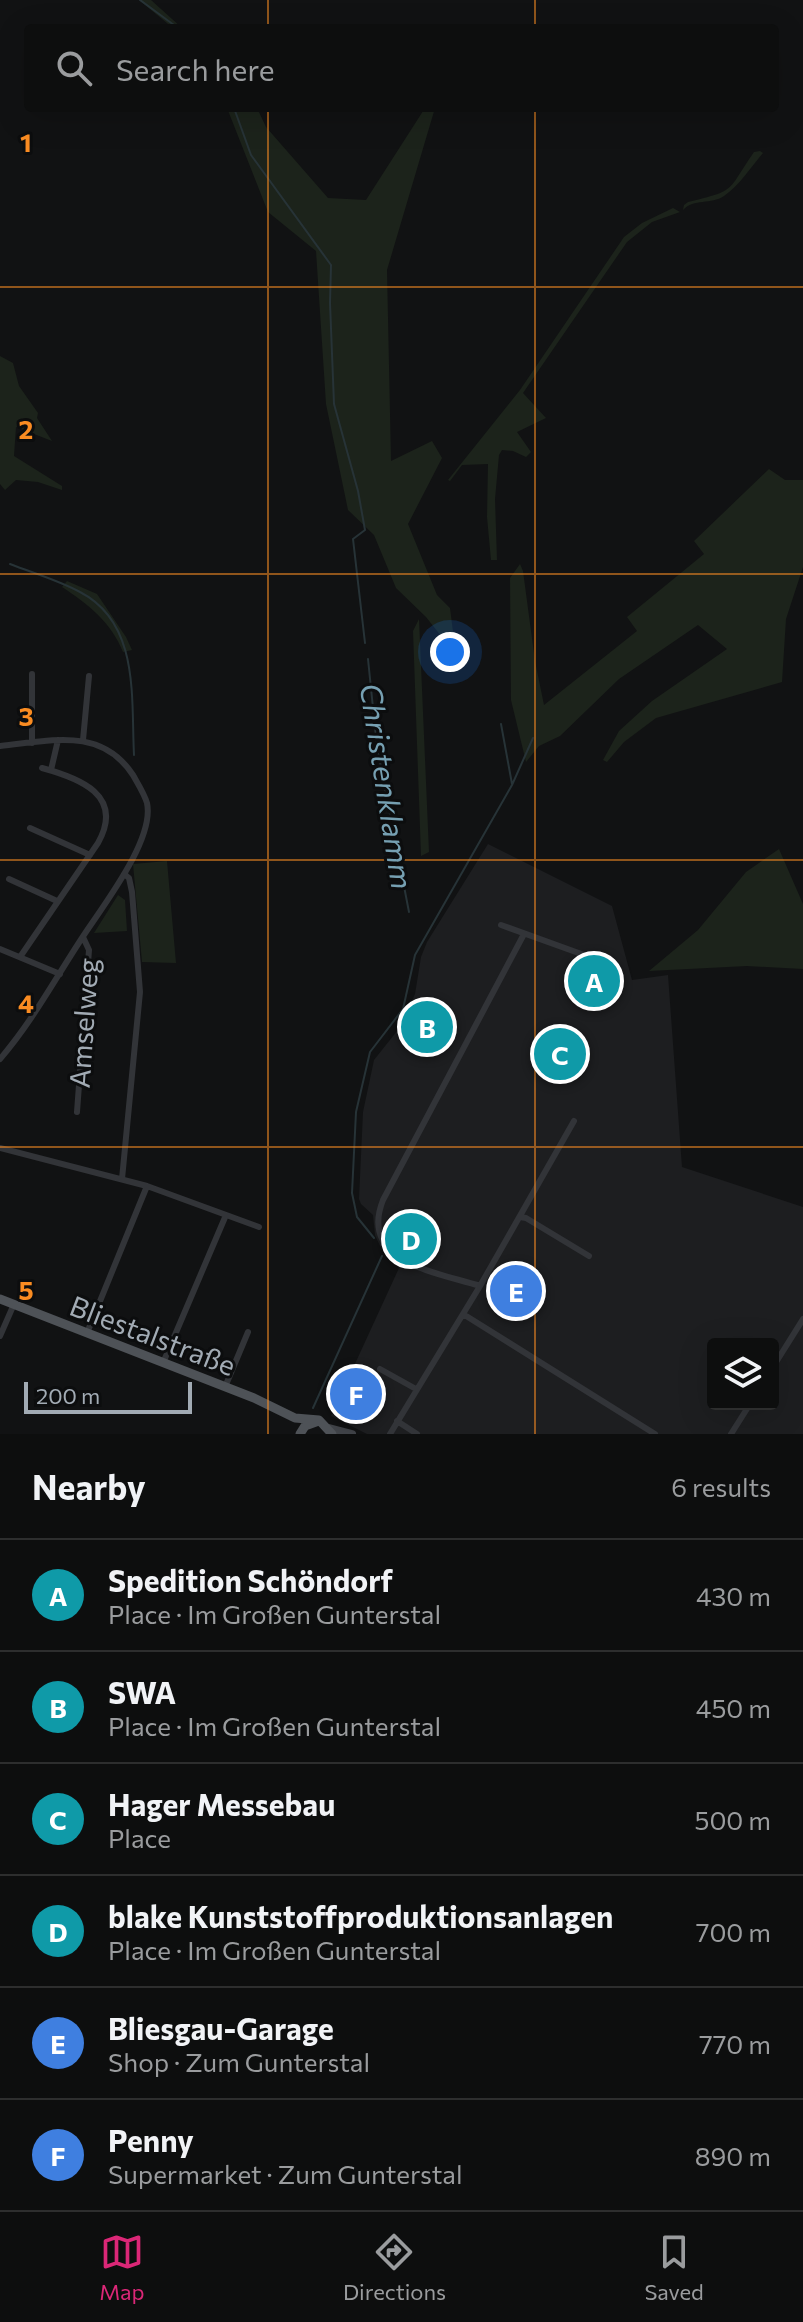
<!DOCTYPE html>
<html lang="en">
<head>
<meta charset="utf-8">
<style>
	:root { --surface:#0d0e0e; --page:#1b1c1c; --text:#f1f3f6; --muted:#9a9c9e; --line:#2d2e2e; --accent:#db2777 }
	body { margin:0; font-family:Commissioner,sans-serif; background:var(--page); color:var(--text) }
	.controls { position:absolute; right:24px; bottom:24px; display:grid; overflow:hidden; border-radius:8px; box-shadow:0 8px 32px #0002 }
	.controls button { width:72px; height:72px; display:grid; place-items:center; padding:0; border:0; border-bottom:2px solid var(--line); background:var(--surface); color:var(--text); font:40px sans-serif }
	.scale { position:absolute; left:24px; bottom:20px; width:168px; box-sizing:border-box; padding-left:8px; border:4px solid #a2abb4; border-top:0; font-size:22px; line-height:28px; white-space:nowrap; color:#a2abb4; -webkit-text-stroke:6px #0c0d0e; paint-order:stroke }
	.you { position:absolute; left:450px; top:652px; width:28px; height:28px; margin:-20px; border:6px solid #fff; border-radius:50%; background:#1a73e8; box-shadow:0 0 0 12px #1a73e833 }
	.badge { display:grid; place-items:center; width:52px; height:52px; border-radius:50%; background:var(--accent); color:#fff; font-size:26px; font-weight:700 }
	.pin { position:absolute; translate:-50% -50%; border:4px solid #fff; box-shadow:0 2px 8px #0006 }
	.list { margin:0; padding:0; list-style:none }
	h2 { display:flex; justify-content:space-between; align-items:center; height:104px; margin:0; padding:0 32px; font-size:34px }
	h2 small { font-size:26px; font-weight:400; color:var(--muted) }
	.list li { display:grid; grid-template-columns:52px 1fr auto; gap:24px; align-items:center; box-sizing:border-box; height:112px; padding:0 32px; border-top:2px solid var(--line) }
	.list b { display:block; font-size:30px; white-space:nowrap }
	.list p { margin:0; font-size:26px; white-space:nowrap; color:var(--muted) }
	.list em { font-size:26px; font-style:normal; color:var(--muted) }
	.icon { flex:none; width:44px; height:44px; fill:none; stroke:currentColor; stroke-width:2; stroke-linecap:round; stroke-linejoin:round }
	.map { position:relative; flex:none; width:803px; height:1434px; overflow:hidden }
	.search { position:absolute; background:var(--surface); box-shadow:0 8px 32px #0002; left:24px; right:24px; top:24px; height:88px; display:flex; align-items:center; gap:20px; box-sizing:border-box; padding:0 28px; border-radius:8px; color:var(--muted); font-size:30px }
	.sheet { height:776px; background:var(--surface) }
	nav { display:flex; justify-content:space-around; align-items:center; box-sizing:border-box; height:112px; border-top:2px solid var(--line); background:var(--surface); font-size:22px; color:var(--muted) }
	nav a { display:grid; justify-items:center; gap:4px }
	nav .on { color:var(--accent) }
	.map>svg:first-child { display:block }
	.built { fill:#1d1e20; fill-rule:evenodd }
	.green { fill:#1c231b }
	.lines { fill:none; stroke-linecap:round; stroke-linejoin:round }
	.stream { stroke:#273337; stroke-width:2 }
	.minor { stroke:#323438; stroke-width:6 }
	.secondary { stroke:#404348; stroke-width:8 }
	.primary { stroke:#4e5257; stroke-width:9 }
	.grid { fill:none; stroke:#fa8c22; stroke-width:2; stroke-opacity:0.55 }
	.labels { text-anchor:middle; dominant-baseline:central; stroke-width:6; stroke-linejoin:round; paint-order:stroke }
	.street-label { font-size:28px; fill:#a2abb4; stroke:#0c0d0e }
	.water-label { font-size:30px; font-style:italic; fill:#76a0b2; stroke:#0c0d0e }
	.grid-label { font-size:26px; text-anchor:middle; font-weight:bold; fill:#fa8c22; stroke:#0c0d0e; stroke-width:6; stroke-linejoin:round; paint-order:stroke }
</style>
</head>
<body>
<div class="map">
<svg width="803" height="1434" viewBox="0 0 803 1434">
	<rect width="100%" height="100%" fill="#111213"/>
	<path class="built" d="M488,844L612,906L632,980L668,975L682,1167L803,1207V1434H367L331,1416L399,1268L380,1246L375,1235L373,1215L361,1204L359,1199L363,1112L374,1060L401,1026L415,994L421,957L427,942ZM713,1344H773V1404H713Z"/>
	<path class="green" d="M139,0H151L182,28H173Z
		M227,108H257L266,127L328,198L366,200L425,108H435L387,270L391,461L432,441L442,458L408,524L437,595L450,608L456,655L426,617L396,588L374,535L348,510L326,404L316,251L268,212Z
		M760,151L763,153C751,167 739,186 724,196C711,205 694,198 683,210L684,205L688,202C738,190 726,192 754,152Z
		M673,208L680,212L652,222L627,242L523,393L546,418L517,432L531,452L526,457L513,451L502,450L499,455L495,499L497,560H491L487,517L488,464L462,465L450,481L448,480L520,390L624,237L642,223Z
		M0,356L13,363L19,386L38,413L37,418L52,441L16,427L14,456L62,486V490L38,482L16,480L5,490L0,484Z
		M769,469L785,480H803V567L786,619L782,682L656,718L624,742L607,762L603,760L619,731L652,701L727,649L698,625L619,679L560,736L539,746L526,762L511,700L510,578L520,564L523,571L535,661L544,705L637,631L627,617L704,554L694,541Z
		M67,581L97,594L126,637L132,650L123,652C111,622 89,605 62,587Z
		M419,619L429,852L421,856L413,631Z
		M779,849L803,904V969L747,966L649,971L698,930L746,872Z
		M167,861L176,963L142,962L133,864Z
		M118,895L125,900L127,931L94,933Z"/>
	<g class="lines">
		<path class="stream" d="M140,0L178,28
			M234,108L251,155L331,265L330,303L334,404L358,491L365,530L353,539L365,643
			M10,564C33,573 58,580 80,592C140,623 131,698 134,755
			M368,659L377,747L409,912
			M501,724L512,784
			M374,1238L357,1217L352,1193L356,1112L370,1052L403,1009L415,955L512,785L533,738
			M313,1408L382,1256"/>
		<path class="minor" d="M32,674V743
			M83,740L89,676
			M0,746C50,741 101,726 133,775C138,784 144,793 147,803C155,840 102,907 82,938C55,979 32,1022 0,1059
			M51,770L58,740
			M30,828L90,855
			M9,879L57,901
			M501,925L598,960
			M0,949L60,974
			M20,957L98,843C125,795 79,778 42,768
			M77,1112L89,950L83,937
			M0,1148L147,1186L259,1227
			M122,1179L140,992L132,892L129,878L124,874
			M520,1217L526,1218L589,1256
			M480,1286C437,1272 358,1263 383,1200L524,934
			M463,1314L655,1434
			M87,1333L147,1186
			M0,1336L14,1304
			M163,1363L226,1215
			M773,1367L803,1319
			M380,1369L416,1389
			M225,1387L248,1332
			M397,1421L417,1434
			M390,1434L480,1286L574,1121
			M731,1434L750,1404"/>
		<path class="secondary" d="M329,1428L352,1434"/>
		<path class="primary" d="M0,1299L254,1398L295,1418L319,1420L332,1434
			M300,1434L305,1426L316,1422"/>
	</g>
	<path class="grid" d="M268,0V28M535,0V28M268,108V1434M535,108V1434M0,287H803M0,574H803M0,860H803M0,1147H803"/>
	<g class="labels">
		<g class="street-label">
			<text transform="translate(83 1023) rotate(-86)">Amselweg</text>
			<text transform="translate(153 1335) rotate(21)">Bliestalstraße</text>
		</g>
		<g class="water-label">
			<text transform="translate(388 786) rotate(81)">Christenklamm</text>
		</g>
	</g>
	<g class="grid-label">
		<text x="26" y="152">1</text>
		<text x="26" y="439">2</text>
		<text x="26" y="726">3</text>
		<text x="26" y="1013">4</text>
		<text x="26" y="1300">5</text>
	</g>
</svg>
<div class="controls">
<button><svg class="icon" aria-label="layers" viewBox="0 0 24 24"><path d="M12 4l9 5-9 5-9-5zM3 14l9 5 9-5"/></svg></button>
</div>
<div class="scale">200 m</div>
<div class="you"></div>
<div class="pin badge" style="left:594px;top:981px;background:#0f9aa8">A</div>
<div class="pin badge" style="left:427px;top:1027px;background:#0f9aa8">B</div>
<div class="pin badge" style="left:560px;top:1054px;background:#0f9aa8">C</div>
<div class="pin badge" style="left:411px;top:1239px;background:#0f9aa8">D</div>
<div class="pin badge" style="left:516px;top:1291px;background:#3f7fe0">E</div>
<div class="pin badge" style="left:356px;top:1394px;background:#3f7fe0">F</div>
<div class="search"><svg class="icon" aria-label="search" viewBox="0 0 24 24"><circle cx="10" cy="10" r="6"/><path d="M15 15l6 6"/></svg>Search here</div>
</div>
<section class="sheet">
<h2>Nearby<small>6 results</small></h2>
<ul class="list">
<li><span class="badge" style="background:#0f9aa8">A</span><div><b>Spedition Schöndorf</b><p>Place · Im Großen Gunterstal</p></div><em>430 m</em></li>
<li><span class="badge" style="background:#0f9aa8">B</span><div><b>SWA</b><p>Place · Im Großen Gunterstal</p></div><em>450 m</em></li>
<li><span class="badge" style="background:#0f9aa8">C</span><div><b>Hager Messebau</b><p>Place</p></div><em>500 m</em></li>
<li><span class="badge" style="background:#0f9aa8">D</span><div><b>blake Kunststoffproduktionsanlagen</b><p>Place · Im Großen Gunterstal</p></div><em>700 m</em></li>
<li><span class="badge" style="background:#3f7fe0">E</span><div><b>Bliesgau-Garage</b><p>Shop · Zum Gunterstal</p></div><em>770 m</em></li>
<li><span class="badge" style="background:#3f7fe0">F</span><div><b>Penny</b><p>Supermarket · Zum Gunterstal</p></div><em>890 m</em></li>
</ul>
</section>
<nav>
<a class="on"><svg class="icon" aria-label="map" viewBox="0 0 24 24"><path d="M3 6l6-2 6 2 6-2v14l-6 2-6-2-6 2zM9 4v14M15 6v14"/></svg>Map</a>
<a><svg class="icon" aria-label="directions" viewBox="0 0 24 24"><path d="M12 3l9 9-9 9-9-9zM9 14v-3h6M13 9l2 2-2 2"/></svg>Directions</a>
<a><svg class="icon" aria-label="saved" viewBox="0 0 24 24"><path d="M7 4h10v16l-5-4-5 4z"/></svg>Saved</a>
</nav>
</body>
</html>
